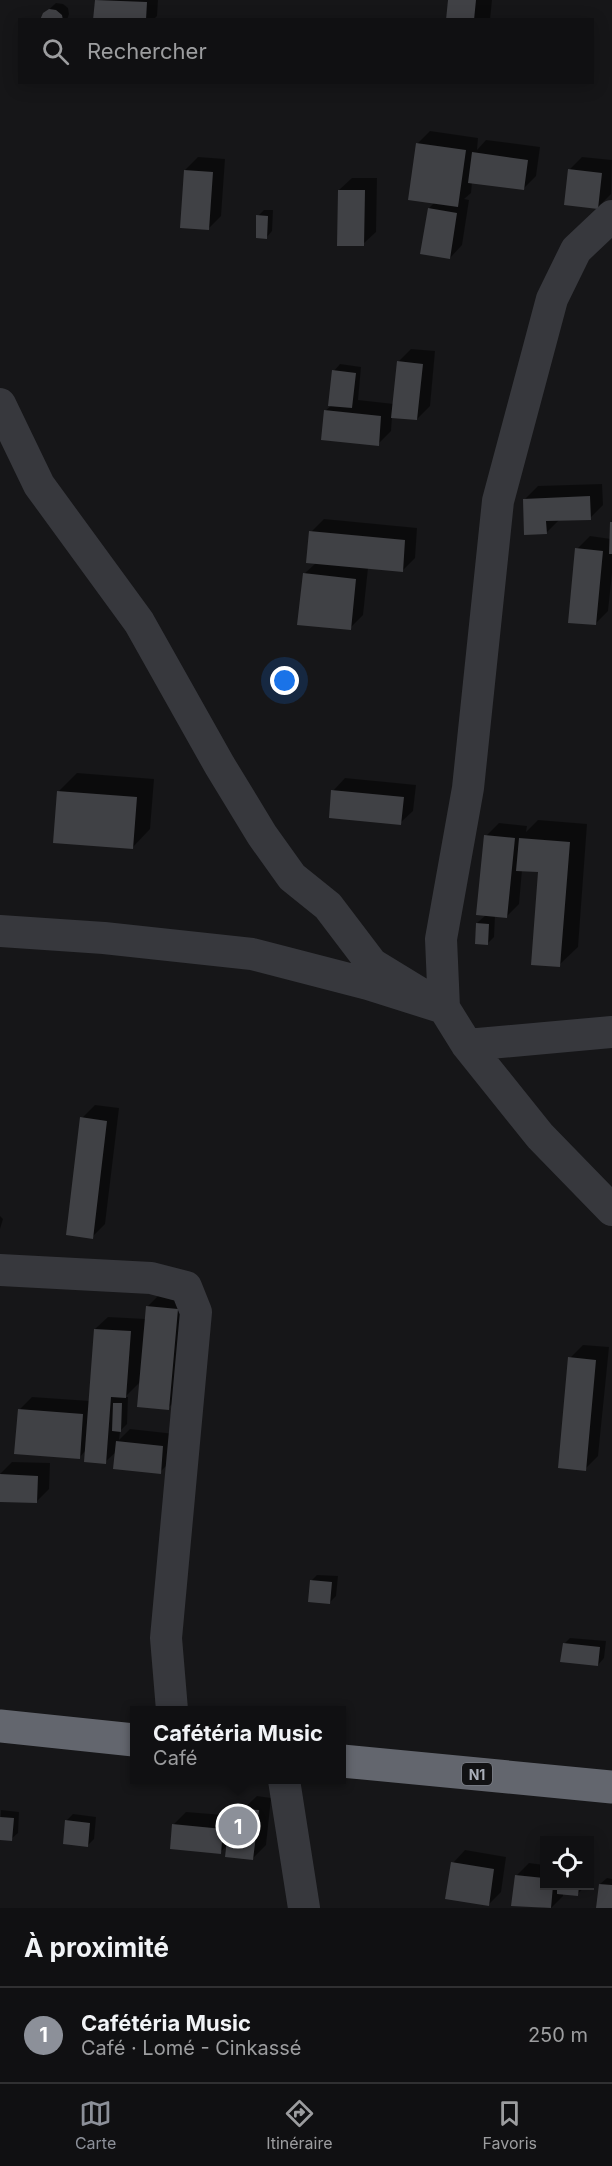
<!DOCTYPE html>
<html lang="fr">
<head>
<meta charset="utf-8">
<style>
	:root { --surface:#101012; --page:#1e1e20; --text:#f1f3f6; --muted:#9c9d9f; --line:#303032; --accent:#8c9099 }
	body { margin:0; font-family:Inter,sans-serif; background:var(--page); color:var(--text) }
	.controls { position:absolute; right:18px; bottom:18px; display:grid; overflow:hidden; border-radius:0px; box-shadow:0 3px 15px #0003 }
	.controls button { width:54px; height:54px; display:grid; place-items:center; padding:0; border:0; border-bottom:2px solid var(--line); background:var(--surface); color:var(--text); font:30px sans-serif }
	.you { position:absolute; left:285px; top:681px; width:21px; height:21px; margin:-15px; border:4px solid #fff; border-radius:50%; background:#1a73e8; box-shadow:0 0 0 9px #1a73e833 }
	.badge { display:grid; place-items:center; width:39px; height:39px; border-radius:50%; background:var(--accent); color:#fff; font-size:20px; font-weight:700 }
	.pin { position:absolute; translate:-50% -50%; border:3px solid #fff; box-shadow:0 2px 6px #0006 }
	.popup { position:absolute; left:130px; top:1706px; width:216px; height:78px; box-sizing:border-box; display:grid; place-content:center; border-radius:0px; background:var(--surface); filter:drop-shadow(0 2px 4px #0005); font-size:20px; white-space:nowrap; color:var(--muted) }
	.popup b { font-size:22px; color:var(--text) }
	.popup::after { content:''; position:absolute; left:50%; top:100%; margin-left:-12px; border:12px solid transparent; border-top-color:var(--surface) }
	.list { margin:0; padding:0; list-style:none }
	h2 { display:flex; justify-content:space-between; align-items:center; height:78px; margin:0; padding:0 24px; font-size:26px }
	h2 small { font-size:20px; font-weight:400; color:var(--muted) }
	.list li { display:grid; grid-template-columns:39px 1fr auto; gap:18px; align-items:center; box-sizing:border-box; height:96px; padding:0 24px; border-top:2px solid var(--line) }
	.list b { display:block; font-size:22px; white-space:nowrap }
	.list p { margin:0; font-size:20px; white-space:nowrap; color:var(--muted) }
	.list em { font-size:20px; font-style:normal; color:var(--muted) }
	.icon { flex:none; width:33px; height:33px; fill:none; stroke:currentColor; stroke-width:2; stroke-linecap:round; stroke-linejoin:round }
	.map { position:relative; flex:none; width:612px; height:1908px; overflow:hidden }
	.search { position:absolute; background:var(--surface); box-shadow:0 3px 15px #0003; left:18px; right:18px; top:18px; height:66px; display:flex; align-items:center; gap:15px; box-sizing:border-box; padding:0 21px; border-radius:0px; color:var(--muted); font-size:22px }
	.sheet { height:174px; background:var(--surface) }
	nav { display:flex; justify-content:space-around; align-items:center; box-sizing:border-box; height:84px; border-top:2px solid var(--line); background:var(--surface); font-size:16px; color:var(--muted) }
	nav a { display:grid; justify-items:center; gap:3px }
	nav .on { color:var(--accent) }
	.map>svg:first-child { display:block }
	.shadow { fill:#0007 }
	.building { fill:#404145 }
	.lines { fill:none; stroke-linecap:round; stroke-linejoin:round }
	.street { stroke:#37383d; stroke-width:32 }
	.highway { stroke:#63666e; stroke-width:33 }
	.labels { text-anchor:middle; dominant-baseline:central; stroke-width:4.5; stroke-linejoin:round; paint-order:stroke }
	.shield { fill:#111113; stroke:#7b7e86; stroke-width:1.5 }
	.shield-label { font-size:14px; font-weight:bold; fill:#a8adb8 }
</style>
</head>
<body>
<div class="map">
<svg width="612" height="1908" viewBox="0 0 612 1908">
	<rect width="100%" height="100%" fill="#161618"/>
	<path class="shadow" d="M97,0H158L157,16L153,20H95Z
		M449,0H492L490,20H448Z
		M56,3L63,4L68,8L69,14L67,20H41L44,14Z
		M430,131L478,138L477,150L486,140L540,147L536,176L523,189L472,182L471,193L464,199L469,200L462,245L450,258L429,208L435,202L417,144Z
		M198,157L225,159L221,216L208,229L185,170Z
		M582,157L612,160L611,194L598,207L569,170Z
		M352,178H377L376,232L363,244L339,190Z
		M264,210H273L272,231L266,238L258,216Z
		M411,349L435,351L430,406L417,419L392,417L391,431L378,444L325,411L332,405L334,371L340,364L361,367L358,400L394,404L398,362Z
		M602,484L603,505L590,518L559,520L546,533L525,499L538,486Z
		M612,516V573L608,611L595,624L577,549L590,536L611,539Z
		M324,519L417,528L415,558L402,571L368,568L363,615L350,628L304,574L316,563L311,532Z
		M77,773L154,779L150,829L132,848L58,792Z
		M345,778L416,785L413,811L400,823L333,791Z
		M538,820L587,824L578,947L559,965L540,871L522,870L519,904L506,917L495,916L494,937L488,943L477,923L486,915V836L499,823L527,826L526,832Z
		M95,1105L119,1108L105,1224L92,1237L82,1118Z
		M0,1216L3,1219L0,1229Z
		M160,1294L190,1297L181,1395L168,1408L141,1381L125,1397H128L127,1424L120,1431L119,1440L130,1429L175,1434L173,1459L160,1472L116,1452L105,1462L86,1450L79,1458L19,1410L32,1397L90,1401L95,1329L108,1317L146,1319L147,1307Z
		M583,1345L609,1347L598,1456L585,1469L570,1358Z
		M12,1462L50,1463L49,1489L36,1502L0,1501V1474Z
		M317,1575L338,1576L336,1596L330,1602L311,1581Z
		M570,1638L606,1641L604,1658L598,1665L564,1644Z
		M257,1796L271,1798L266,1845L253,1858L228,1845L220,1852L173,1825L186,1812L236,1816Z
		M1,1810L19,1812L18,1833L11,1839L0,1838Z
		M73,1814L96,1817L94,1839L88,1845L66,1821Z
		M465,1850L506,1857L501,1892L488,1905L453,1863Z
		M529,1863L544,1865V1886H584V1888L577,1894L563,1893V1896L551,1908L513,1905L516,1876Z
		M607,1878L612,1879V1908L600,1884Z"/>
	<path class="building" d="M95,0L147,2L146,20H93Z
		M448,0H476L474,20H446Z
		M49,9L56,10L62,15L63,20H40L43,13Z
		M416,143L466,150L458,207L408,200Z
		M472,152L528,160L524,190L468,183Z
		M568,169L602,173L598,209L564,205Z
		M184,170L213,172L209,230L180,228Z
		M338,190H365L364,246H337Z
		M428,208L457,213L450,259L420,254Z
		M256,215L268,216L267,239L256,238Z
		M397,361L423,364L417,420L391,418Z
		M332,370L356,373L352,408L328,406Z
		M324,410L381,416L379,446L321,440Z
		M590,496L591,520L546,521L547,534L524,535L523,499Z
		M610,522H612V554H609Z
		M309,531L405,540L403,572L306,563Z
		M575,548L603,551L596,625L568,623Z
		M303,573L356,579L351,630L297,625Z
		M331,790L404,797L401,825L329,818Z
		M57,791L137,797L133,849L53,843Z
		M484,835L515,838L507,918L476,915Z
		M519,838L570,842L560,967L531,965L538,872L516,871Z
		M476,923L489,924L488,945L475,944Z
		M80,1117L107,1121L93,1239L66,1235Z
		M146,1306L178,1309L169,1410L137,1407Z
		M94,1329L131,1331L126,1398L111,1397L106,1464L84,1462Z
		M568,1357L596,1360L586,1471L558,1468Z
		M113,1403H122L121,1432L112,1431Z
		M18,1409L83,1414L80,1459L14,1454Z
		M116,1441L163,1446L161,1474L113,1469Z
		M0,1474L38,1476L37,1503L0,1502Z
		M310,1580L332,1582L330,1604L308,1602Z
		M563,1643L600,1647L598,1666L560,1662Z
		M242,1809L259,1810L253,1860L225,1857L229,1822L241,1823Z
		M0,1817L14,1818L12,1841L0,1840Z
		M65,1820L90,1823L88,1847L63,1844Z
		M172,1824L223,1829L221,1854L170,1849Z
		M451,1862L494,1869L489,1906L445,1899Z
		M515,1875L544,1878V1886H553L551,1908L511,1906Z
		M599,1884L612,1885V1908H596Z
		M557,1886H579L578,1896L557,1894Z"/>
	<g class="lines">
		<path class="street" d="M0,404L39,485L139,622L220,766L262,835L292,877L328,906L372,964L444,1008L467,1045L540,1136L612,1210
			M0,931L104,938L252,954L368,984L444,1008L441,939L468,788L498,501L552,299L576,250L612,216
			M467,1045L612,1032
			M0,1270L151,1278L186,1287L196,1312L166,1638L172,1710
			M284,1780L304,1908"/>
		<path class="highway" d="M0,1726L134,1740
			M342,1761L612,1787"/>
	</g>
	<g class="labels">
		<rect class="shield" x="462" y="1763" width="30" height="22" rx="4.5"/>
		<g class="shield-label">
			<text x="477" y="1774">N1</text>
		</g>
	</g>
</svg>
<div class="controls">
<button><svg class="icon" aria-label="locate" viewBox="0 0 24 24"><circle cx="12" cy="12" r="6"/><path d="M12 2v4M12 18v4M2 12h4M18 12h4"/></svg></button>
</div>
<div class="you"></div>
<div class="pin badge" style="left:238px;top:1826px">1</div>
<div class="popup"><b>Cafétéria Music</b>Café</div>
<div class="search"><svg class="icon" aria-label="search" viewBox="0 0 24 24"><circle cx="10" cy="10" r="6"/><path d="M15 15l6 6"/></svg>Rechercher</div>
</div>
<section class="sheet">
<h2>À proximité<small></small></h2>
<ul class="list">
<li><span class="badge">1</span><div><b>Cafétéria Music</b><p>Café · Lomé - Cinkassé</p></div><em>250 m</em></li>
</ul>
</section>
<nav>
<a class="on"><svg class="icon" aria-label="map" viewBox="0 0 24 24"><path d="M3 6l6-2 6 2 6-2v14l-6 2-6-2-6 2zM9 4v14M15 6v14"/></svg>Carte</a>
<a><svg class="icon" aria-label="directions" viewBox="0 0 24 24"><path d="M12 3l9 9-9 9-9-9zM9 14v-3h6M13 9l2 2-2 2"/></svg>Itinéraire</a>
<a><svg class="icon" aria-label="saved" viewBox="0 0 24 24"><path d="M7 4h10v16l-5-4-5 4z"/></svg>Favoris</a>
</nav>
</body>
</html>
